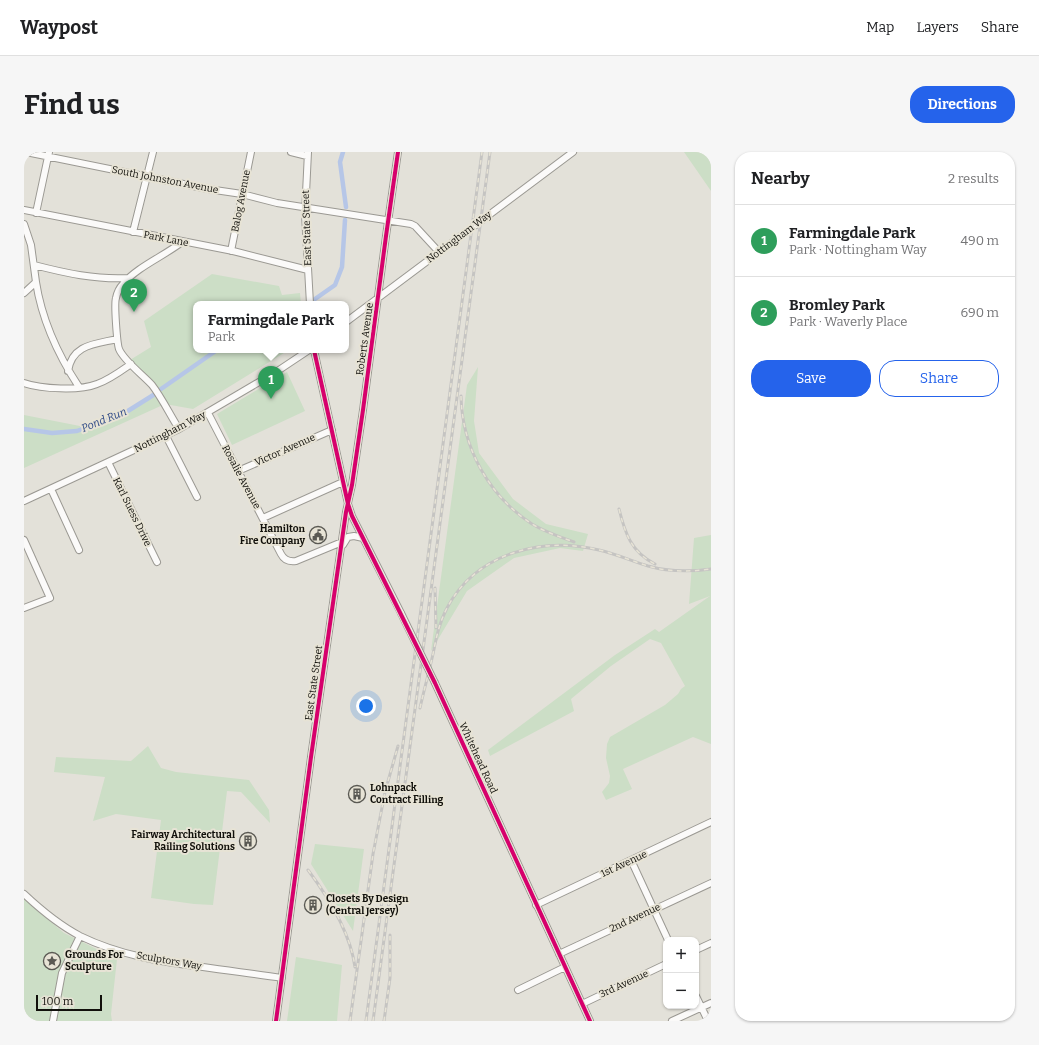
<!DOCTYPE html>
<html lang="en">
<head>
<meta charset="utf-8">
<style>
	:root { --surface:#fff; --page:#f6f6f6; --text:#202124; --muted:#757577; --line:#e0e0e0; --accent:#2563eb }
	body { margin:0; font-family:Bitter,serif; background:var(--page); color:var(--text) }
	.controls { position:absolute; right:12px; bottom:12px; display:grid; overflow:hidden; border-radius:8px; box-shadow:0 1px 3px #0004 }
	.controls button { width:36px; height:36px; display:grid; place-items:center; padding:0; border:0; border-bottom:1px solid var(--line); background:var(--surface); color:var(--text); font:20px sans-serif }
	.scale { position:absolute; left:12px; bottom:10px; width:66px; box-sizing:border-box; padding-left:4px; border:2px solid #11100b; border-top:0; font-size:11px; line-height:14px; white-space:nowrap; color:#11100b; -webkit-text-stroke:3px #e7e3d5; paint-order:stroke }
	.you { position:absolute; left:342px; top:554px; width:14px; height:14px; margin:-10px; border:3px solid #fff; border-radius:50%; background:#1a73e8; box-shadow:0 0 0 6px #1a73e833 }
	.badge { display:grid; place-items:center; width:26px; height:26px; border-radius:50%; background:var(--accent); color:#fff; font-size:13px; font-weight:700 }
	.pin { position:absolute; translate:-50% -33px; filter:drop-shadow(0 1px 2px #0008) }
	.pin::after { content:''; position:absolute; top:21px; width:14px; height:12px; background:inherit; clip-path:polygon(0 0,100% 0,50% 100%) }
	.popup { position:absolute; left:169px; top:149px; width:156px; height:52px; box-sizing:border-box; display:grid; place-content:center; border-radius:8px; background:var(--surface); filter:drop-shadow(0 1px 3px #0005); font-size:13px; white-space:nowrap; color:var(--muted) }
	.popup b { font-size:15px; color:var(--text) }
	.popup::after { content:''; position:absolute; left:50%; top:100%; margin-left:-8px; border:8px solid transparent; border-top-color:var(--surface) }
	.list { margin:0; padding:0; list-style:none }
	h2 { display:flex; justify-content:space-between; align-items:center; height:52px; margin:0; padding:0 16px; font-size:17px }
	h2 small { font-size:13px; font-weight:400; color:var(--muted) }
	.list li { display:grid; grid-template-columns:26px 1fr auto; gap:12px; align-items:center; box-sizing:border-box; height:72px; padding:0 16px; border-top:1px solid var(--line) }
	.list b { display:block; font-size:15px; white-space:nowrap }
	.list p { margin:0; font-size:13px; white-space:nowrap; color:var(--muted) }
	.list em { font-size:13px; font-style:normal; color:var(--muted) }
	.actions { display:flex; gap:8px; padding:12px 16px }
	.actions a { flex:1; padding:9px 0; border:1px solid var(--accent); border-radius:16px; text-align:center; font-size:14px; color:var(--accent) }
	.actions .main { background:var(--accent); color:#fff }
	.map { position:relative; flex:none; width:687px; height:869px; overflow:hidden; border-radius:16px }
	header { display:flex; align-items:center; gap:24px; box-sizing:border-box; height:56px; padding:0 20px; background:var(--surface); border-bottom:1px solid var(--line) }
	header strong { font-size:19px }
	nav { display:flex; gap:22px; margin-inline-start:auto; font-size:14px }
	.intro { display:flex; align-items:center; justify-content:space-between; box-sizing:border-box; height:96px; padding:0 24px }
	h1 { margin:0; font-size:28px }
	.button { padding:10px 18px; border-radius:16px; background:var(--accent); color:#fff; font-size:14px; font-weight:700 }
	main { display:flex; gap:24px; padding:0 24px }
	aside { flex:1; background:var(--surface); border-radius:16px; box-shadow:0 1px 3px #0004 }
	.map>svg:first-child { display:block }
	.green { fill:#ccdec6 }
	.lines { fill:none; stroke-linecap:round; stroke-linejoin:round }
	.canal { stroke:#b6c6e7; stroke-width:4.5 }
	.minor-casing { stroke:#9b9993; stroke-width:8 }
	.minor { stroke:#fbfaf9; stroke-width:6 }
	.rail-casing { stroke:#c5c4c2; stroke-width:3 }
	.rail { stroke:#e7e3d5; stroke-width:1.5; stroke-dasharray:4.5; stroke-linecap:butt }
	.minor-bridge-casing { stroke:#9b9993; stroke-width:8; stroke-linecap:butt }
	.minor-bridge { stroke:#fbfaf9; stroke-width:6 }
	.cycleway-casing { stroke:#e7e3d5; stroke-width:6 }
	.cycleway { stroke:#d6006c; stroke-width:4 }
	.labels { text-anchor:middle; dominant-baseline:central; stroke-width:4; stroke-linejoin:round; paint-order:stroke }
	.street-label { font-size:10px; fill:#11100b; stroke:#e7e3d5 }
	.poi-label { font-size:10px; font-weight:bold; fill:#11100b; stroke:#e7e3d5; text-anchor:start }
	.water-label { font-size:11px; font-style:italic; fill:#2f4a87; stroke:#e7e3d5 }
</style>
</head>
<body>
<header>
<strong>Waypost</strong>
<nav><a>Map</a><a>Layers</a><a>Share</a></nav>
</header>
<div class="intro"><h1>Find us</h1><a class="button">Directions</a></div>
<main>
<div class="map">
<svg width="687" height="869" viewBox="0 0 687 869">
	<rect width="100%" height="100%" fill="#e3e1d9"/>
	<path class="green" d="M660,0H687V39Z
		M188,122L255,134L258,143L276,141L277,152H172V198H260V201L169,257L141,252L0,316V263L61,275L104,261L133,239L106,208L127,195L120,169Z
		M454,215L450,269L455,301L489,347L522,372L564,382L559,399L536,396L490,406L443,439L407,499L443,233Z
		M263,220L281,259L208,293L193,262Z
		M687,383V592L669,585L599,617L608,637L582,648L578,640L585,631L586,624L582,606L583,592L586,585L641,553L654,542L657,537L661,534L637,491L626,487L587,514L547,547L550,559L466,604L464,598L591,503L631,477L635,480L686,444L665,452L670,386Z
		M124,594L137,616L152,620L225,628L245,658L246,671L217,640L203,639L189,753L170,752L127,746L137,668L92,662L69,669L81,625L30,620L32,605L107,609Z
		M291,692L340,697L329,779L287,712Z
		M0,747L40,781L93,807L87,862L88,869H0Z
		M272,805L318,813L313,869H263Z"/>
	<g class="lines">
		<path class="canal" d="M319,0L316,10L322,55
			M291,147L311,133L318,115L321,68
			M137,237L193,198
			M0,277L28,281L53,279L99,262L131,242"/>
		<g class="minor-casing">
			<path id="minor" d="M2,0L184,37L218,42L253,51L387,72L391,74L415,100
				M267,0L283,4
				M284,0L281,62L286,152
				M0,58L209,99L284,118
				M12,61L25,0
				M0,72L7,93L12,130L0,141
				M109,80L129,0
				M207,99L227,0
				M10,113C41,121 72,128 105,126
				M12,130C18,169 34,203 55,235
				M322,170L549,0
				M290,198L324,352L328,364L377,461
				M44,219C48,192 72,192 93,187
				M0,231C17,237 56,239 73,232C85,228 97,219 107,212
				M184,261L257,402C260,408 265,410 272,409L318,390
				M155,277C146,263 138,246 128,233C119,223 100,209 95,197C93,191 90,152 92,146C93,141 95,136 99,132C113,115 140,104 158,90
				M142,284L173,345
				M84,310L133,410
				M214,319L308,278
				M27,337L55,398
				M0,349L155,277L252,220L285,198
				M239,366L319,330
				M0,388L26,446L0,456
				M319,393L324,385L330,384L339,386
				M411,531L566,869
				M607,708L644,788
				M0,742C17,758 35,773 56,784C95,803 137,810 179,815C206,819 232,822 258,826
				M512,753L687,670
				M672,798L687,791
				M535,802L687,731
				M494,838L541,815
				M672,844L684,869
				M558,852L642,812
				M29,869L38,821L56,784
				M252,869L287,605L322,360L328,333L339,258L362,84L374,0
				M648,869L687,851"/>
		</g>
		<use href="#minor" class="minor"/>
		<g class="rail-casing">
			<path id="rail" d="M437,244C438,296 465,344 508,372C521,380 536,385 550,390
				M595,357C601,381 607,400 631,412
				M411,436L412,476
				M396,556C400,538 405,520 409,502C412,487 415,471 423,456C452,401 518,384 575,398C592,402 608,409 624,414C645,420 665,420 687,417
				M284,718C305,746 326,780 331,815
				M326,869L349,702L361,640L374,594
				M342,869L458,0
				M349,869L466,0
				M360,869L366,826V783"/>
		</g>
		<use href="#rail" class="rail"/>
		<g class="minor-bridge-casing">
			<path id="minor-bridge" d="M377,461L411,531"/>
		</g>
		<use href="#minor-bridge" class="minor-bridge"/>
		<g class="cycleway-casing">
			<path id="cycleway" d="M290,198L324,352L328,364L411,531L566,869
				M252,869L287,605L322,360L328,333L339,258L362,84L374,0"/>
		</g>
		<use href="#cycleway" class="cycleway"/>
	</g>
	<defs>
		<g id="civic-ring" transform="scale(0.9)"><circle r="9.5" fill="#e7e3d5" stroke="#5a5953" stroke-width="1.5"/><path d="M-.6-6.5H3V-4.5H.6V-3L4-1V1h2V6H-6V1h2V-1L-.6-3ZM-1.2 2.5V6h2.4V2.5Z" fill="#5a5953"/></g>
		<g id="building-ring" transform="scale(0.9)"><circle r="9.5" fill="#e7e3d5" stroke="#5a5953" stroke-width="1.5"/><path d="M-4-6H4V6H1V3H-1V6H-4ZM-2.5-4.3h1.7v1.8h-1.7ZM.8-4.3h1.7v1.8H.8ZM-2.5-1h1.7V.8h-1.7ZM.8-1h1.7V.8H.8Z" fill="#5a5953"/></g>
		<g id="sight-ring" transform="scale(0.9)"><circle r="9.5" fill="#e7e3d5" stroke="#5a5953" stroke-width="1.5"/><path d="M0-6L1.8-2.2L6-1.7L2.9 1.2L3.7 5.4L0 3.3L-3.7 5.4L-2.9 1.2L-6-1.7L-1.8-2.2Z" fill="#5a5953"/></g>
	</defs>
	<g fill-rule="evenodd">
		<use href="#civic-ring" x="294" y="383"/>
		<use href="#building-ring" x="333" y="642"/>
		<use href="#building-ring" x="224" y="689"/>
		<use href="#building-ring" x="289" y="753"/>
		<use href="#sight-ring" x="28" y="809"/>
	</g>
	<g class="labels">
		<g class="street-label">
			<text transform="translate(141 28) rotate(11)">South Johnston Avenue</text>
			<text transform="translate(217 49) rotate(-79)">Balog Avenue</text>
			<text transform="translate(283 76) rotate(-92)">East State Street</text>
			<text transform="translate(435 85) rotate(-37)">Nottingham Way</text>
			<text transform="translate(142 87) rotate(11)">Park Lane</text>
			<text transform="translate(341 187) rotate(-82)">Roberts Avenue</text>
			<text transform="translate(146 280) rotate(-27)">Nottingham Way</text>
			<text transform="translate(261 298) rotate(-24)">Victor Avenue</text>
			<text transform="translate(217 325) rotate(62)">Rosalie Avenue</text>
			<text transform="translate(108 360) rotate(64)">Karl Suess Drive</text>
			<text transform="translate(290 531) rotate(-82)">East State Street</text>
			<text transform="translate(454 606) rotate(65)">Whitehead Road</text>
			<text transform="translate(600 712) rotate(-25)">1st Avenue</text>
			<text transform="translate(611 766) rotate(-25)">2nd Avenue</text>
			<text transform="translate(145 809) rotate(10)">Sculptors Way</text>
			<text transform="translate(600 832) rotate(-25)">3rd Avenue</text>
		</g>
		<g class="poi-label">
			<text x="281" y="377" text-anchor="end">Hamilton<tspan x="281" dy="12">Fire Company</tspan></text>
			<text x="346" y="636">Lohnpack<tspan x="346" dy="12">Contract Filling</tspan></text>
			<text x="211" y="683" text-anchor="end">Fairway Architectural<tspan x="211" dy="12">Railing Solutions</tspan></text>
			<text x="302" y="747">Closets By Design<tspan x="302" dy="12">(Central Jersey)</tspan></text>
			<text x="41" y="803">Grounds For<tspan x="41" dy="12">Sculpture</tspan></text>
		</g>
		<g class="water-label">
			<text transform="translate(80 268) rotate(-22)">Pond Run</text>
		</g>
	</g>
</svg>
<div class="controls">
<button>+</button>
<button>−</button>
</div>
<div class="scale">100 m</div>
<div class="you"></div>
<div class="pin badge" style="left:247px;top:247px;background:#2e9e5b">1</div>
<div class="popup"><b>Farmingdale Park</b>Park</div>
<div class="pin badge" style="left:110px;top:160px;background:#2e9e5b">2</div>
</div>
<aside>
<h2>Nearby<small>2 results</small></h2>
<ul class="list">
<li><span class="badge" style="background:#2e9e5b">1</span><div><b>Farmingdale Park</b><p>Park · Nottingham Way</p></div><em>490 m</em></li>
<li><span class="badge" style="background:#2e9e5b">2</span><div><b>Bromley Park</b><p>Park · Waverly Place</p></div><em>690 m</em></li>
</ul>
<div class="actions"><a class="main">Save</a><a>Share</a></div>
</aside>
</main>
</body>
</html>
